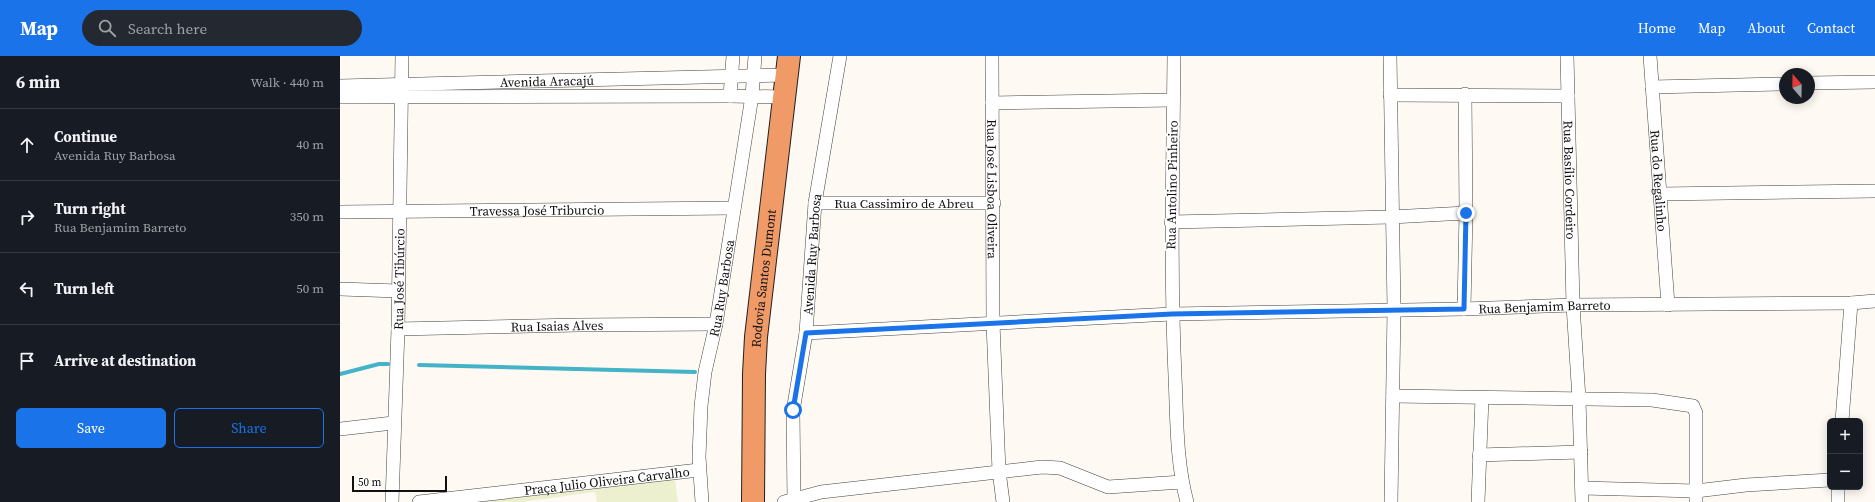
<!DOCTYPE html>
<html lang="en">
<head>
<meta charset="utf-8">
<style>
	:root { --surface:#171b24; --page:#242831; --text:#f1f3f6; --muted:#9ea1a6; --line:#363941; --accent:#1a73e8 }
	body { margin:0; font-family:"Source Serif 4",serif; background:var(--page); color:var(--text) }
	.controls { position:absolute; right:12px; bottom:12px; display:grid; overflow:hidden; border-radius:6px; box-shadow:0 2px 10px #0003 }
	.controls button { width:36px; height:36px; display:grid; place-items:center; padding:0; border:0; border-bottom:1px solid var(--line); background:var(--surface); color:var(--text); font:20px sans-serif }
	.compass { position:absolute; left:1439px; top:12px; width:36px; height:36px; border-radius:50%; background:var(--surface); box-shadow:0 2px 10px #0003; rotate:340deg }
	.scale { position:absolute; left:12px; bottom:10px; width:95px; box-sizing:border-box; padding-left:4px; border:2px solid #101010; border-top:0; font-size:11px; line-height:14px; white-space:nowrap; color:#101010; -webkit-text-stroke:3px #fff; paint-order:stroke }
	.stop { position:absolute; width:12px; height:12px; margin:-9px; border:3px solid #1a73e8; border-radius:50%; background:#fff }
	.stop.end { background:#1a73e8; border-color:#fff; box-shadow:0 1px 4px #0008 }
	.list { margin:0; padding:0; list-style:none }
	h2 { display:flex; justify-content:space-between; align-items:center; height:52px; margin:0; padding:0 16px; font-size:17px }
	h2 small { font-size:13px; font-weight:400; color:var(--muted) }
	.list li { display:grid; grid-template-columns:26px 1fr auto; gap:12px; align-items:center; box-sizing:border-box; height:72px; padding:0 16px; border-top:1px solid var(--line) }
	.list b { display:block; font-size:15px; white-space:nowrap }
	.list p { margin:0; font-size:13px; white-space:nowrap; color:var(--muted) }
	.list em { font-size:13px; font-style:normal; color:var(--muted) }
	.actions { display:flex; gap:8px; padding:12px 16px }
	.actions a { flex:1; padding:9px 0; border:1px solid var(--accent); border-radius:6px; text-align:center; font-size:14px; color:var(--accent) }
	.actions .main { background:var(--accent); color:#fff }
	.icon { flex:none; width:22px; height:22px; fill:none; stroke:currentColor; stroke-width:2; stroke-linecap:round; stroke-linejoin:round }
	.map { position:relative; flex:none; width:1535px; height:446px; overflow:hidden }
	header { display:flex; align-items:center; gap:24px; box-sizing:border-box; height:56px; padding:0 20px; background:var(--accent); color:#fff }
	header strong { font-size:19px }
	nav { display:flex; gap:22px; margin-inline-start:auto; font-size:14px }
	.search { width:280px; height:36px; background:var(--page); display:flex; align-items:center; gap:10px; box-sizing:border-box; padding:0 14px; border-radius:22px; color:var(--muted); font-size:15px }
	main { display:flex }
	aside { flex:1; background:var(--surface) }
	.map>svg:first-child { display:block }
	.pitch { fill:#ecf0cf }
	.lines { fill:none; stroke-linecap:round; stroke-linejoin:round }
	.stream { stroke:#44b3c8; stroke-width:4 }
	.minor-casing { stroke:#434343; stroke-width:14 }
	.trunk-casing { stroke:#212121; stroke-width:24 }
	.minor { stroke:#fff; stroke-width:13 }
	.trunk { stroke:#f09a68; stroke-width:22 }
	.route { stroke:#1a73e8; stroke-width:5 }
	.labels { text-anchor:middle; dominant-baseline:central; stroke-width:4; stroke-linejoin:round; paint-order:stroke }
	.street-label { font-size:13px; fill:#101010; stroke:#fff }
</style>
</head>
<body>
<header>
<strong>Map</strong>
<div class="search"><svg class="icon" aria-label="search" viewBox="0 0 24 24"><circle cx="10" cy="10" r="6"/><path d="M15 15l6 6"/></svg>Search here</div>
<nav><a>Home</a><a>Map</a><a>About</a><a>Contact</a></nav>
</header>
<main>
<aside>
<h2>6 min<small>Walk · 440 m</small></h2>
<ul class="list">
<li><svg class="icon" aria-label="ahead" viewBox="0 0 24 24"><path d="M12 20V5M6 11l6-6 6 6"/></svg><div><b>Continue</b><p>Avenida Ruy Barbosa</p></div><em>40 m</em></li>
<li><svg class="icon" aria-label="right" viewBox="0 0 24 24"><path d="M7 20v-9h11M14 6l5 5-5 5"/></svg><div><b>Turn right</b><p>Rua Benjamim Barreto</p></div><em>350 m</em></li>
<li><svg class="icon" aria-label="left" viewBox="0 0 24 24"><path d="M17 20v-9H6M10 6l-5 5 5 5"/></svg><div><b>Turn left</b></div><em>50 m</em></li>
<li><svg class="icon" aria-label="arrive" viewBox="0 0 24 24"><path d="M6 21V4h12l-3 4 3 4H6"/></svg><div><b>Arrive at destination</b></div></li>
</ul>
<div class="actions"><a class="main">Save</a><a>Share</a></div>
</aside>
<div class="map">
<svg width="1535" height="446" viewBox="0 0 1535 446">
	<rect width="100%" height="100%" fill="#fefaf3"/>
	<path class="pitch" d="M334,417L338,446H257L255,436L182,446H133Z"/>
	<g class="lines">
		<path class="stream" d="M79,309L355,316
			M0,318L39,308H48"/>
		<g class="minor-casing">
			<g id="minor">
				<path id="s1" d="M652,0L653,267L659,415L663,446"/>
				<path d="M834,0C833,107 830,213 835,320C837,362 836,405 847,446"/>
				<path d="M1050,0L1054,253L1051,446"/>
				<path id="s2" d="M1227,0L1233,249L1239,343L1242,446"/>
				<path id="s3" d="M1310,0L1328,249"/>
				<path d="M1469,27L1535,26"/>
				<path id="s4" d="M0,30L447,19"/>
				<path d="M1312,31L1445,28"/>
				<path d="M1050,39L1228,40"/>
				<path d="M390,40L393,0"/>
				<path d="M0,41L390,40L443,41"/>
				<path d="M652,47L833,44"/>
				<path d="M1320,138L1535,135"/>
				<path id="s5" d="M475,147H654"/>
				<path id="s6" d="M0,156L394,152"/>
				<path d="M831,166L1051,161L1126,157"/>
				<path d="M0,233L58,235"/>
				<path d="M1124,253L1126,157L1125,38"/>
				<path id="s7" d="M58,273L239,269L376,268"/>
				<path id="s8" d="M466,277L832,258L1124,253L1233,249L1511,247L1535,245"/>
				<path d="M1053,340L1312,344L1353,350L1356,357V446"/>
				<path d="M1502,365L1511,247"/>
				<path d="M0,373L53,367"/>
				<path d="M1139,399L1241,396"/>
				<path d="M1498,431V446"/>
				<path d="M1242,432L1356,435L1406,429L1490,424"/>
				<path id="s9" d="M52,446L58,273L62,0"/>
				<path id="s10" d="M79,446L359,414"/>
				<path id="s11" d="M362,446L359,401L361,350L365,316L376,268L412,40L415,0"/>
				<path d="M444,446L481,436L702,411L720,412L768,431L842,426"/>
				<path id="s12" d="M454,446L453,355L466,277L475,147L500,0"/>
				<path d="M1138,446L1142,342"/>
			</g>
		</g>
		<g class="trunk-casing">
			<g id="trunk">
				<path id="s13" d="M413,446L414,318L416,281L449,0"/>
			</g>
		</g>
		<use href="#minor" class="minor"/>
		<use href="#trunk" class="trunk"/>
	</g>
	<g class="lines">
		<path class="route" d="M453,354L466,277L832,258L1124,253L1126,157"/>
	</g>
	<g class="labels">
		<g class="street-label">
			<text stroke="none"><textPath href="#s4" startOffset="207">Avenida Aracajú</textPath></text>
			<text stroke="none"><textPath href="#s2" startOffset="124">Rua Basílio Cordeiro</textPath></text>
			<text stroke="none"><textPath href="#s3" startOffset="125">Rua do Regalinho</textPath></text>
			<text transform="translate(832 129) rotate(-89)">Rua Antolino Pinheiro</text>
			<text stroke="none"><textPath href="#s1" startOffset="133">Rua José Lisboa Oliveira</textPath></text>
			<text stroke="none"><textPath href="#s5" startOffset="89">Rua Cassimiro de Abreu</textPath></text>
			<text stroke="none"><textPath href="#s6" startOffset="197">Travessa José Triburcio</textPath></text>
			<text stroke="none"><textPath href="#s12" startOffset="249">Avenida Ruy Barbosa</textPath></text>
			<text stroke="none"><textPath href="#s13" startOffset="224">Rodovia Santos Dumont</textPath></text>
			<text stroke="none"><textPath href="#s9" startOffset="223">Rua José Tibúrcio</textPath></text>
			<text stroke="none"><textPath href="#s11" startOffset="216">Rua Ruy Barbosa</textPath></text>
			<text stroke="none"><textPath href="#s8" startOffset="739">Rua Benjamim Barreto</textPath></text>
			<text stroke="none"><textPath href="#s7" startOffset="159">Rua Isaias Alves</textPath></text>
			<text stroke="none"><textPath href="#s10" startOffset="189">Praça Julio Oliveira Carvalho</textPath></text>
		</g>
	</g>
</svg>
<div class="controls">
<button>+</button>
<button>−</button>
</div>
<svg class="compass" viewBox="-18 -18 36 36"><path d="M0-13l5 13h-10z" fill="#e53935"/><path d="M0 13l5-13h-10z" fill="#9ea1a6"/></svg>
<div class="scale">50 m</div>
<div class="stop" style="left:453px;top:354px"></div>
<div class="stop end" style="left:1126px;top:157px"></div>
</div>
</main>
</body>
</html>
